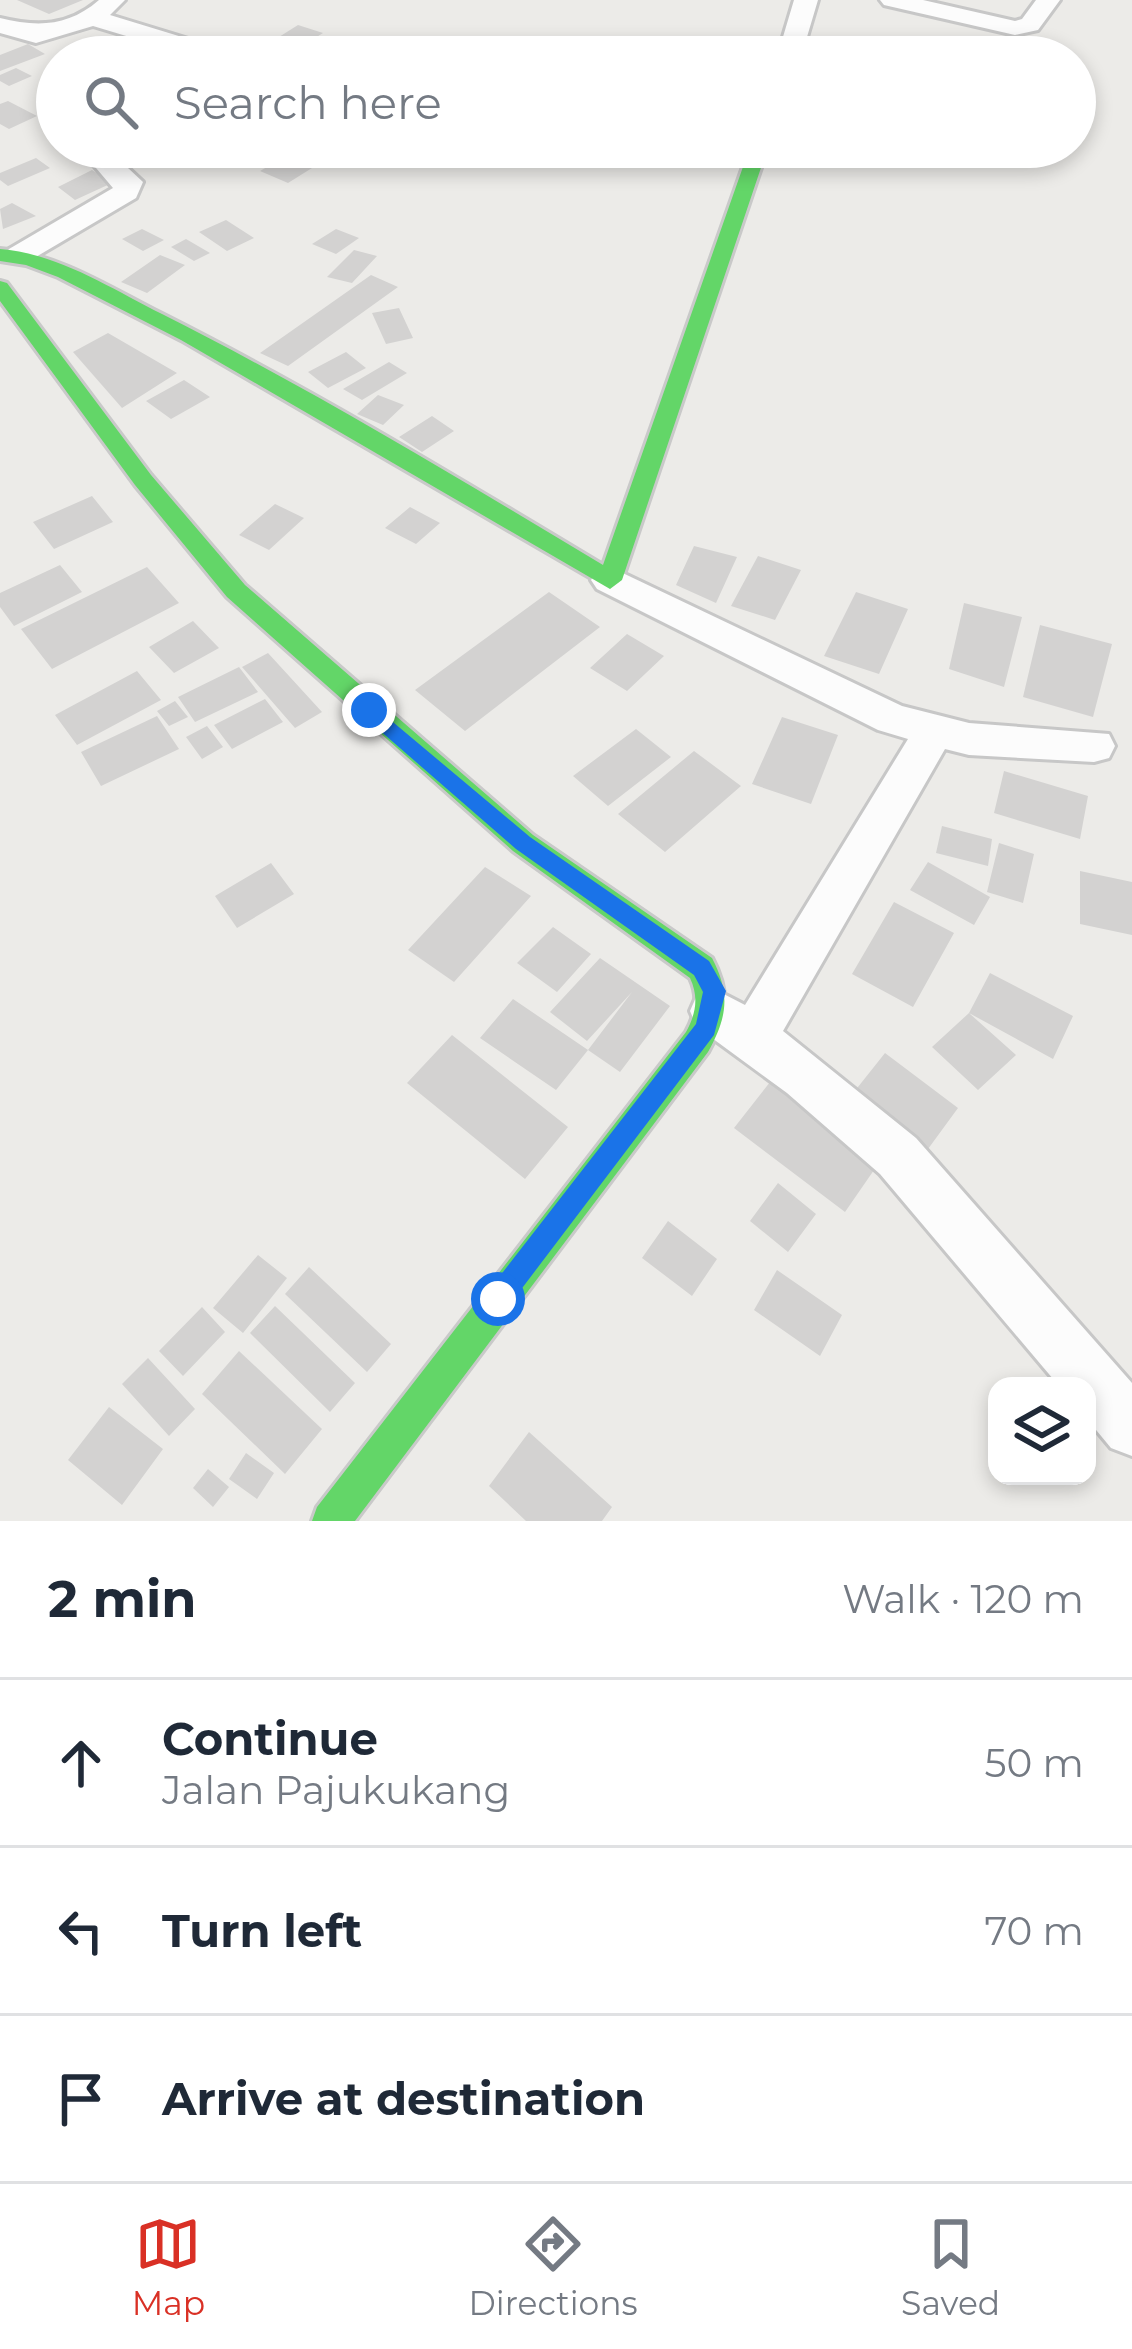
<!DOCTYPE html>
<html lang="en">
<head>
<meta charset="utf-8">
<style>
	:root { --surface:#fff; --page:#f2f2f3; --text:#1f2937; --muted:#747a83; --line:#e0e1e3; --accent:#d93025 }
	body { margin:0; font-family:Montserrat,sans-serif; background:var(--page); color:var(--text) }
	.controls { position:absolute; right:36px; bottom:36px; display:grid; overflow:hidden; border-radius:24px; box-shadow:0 6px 18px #0003 }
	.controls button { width:108px; height:108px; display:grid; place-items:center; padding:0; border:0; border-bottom:3px solid var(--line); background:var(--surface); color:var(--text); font:60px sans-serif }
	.stop { position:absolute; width:36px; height:36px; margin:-27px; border:9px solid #1a73e8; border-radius:50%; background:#fff }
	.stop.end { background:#1a73e8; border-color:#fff; box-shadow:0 3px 12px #0008 }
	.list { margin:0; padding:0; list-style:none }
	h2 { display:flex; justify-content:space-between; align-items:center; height:156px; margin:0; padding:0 48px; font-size:51px }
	h2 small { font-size:39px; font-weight:400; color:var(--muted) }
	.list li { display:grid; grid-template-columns:78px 1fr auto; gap:36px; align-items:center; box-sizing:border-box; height:168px; padding:0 48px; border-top:3px solid var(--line) }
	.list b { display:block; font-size:45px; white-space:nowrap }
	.list p { margin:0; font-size:39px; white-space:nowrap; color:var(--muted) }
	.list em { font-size:39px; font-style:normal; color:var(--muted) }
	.icon { flex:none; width:66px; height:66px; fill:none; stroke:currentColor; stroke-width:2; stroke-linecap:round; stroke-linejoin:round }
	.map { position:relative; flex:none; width:1132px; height:1521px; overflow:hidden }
	.search { position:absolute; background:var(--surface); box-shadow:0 6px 18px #0003; left:36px; right:36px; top:36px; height:132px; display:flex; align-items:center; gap:30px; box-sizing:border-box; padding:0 42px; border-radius:66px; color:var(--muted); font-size:45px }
	.sheet { height:660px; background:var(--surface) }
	nav { display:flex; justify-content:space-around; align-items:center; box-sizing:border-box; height:168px; border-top:3px solid var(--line); background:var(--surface); font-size:33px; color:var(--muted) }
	nav a { display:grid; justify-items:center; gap:6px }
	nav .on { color:var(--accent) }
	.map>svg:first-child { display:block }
	.building { fill:#d3d2d1 }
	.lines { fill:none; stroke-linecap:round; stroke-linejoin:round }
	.street-casing { stroke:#c7c7c7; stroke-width:6 }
	.fast-casing { stroke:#c9c9c9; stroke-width:6 }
	.street { fill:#fcfcfc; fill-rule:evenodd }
	.fast { fill:#63d668; fill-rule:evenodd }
	.route { fill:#1a73e8 }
</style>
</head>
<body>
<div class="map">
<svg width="1132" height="1521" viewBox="0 0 1132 1521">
	<rect width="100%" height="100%" fill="#ecebe8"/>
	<path class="building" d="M17,0H83L49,14Z
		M298,25L323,33L288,55L263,47Z
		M28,44L45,54L0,71V55Z
		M16,68L32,76L9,86L0,81V75Z
		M8,101L37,116L9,129L0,124V104Z
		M284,157L312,168L288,183L260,171Z
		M36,158L50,168L8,186L0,180V173Z
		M92,170L112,183L75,200L58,187Z
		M12,203L36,216L3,229L0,209Z
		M226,220L254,238L227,251L199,232Z
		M142,229L164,240L143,251L122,239Z
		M336,229L359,238L336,254L312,244Z
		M186,239L210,253L194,261L171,247Z
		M354,250L377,256L352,283L327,277Z
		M160,255L185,265L147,293L121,282Z
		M371,275L398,287L288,366L260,353Z
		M399,308L413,338L386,344L372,313Z
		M108,333L177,373L122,408L73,352Z
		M346,352L366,368L328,388L308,372Z
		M389,362L407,373L362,400L343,389Z
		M184,380L210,397L171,419L146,401Z
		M378,395L404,405L383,425L357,414Z
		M432,416L454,431L422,452L399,437Z
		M92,496L113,522L54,549L33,522Z
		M275,504L304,518L269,550L239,535Z
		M410,507L440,523L416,544L385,528Z
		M694,546L737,557L716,603L676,585Z
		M758,556L801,570L775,620L731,606Z
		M60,565L82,592L14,626L0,607V593Z
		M147,567L179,603L52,669L21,629Z
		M549,592L600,627L465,731L415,690Z
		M856,592L908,609L879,674L824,656Z
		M964,603L1022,617L1004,687L949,669Z
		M193,621L219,648L174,673L149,647Z
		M1040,625L1112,644L1093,717L1023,697Z
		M627,634L664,656L627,691L590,668Z
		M268,653L322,712L295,728L242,667Z
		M239,667L258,692L195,722L178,697Z
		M137,671L161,700L77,745L55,715Z
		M265,699L283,722L232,749L214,725Z
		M175,701L188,717L169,726L157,711Z
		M157,716L179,749L101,786L81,752Z
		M782,717L838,735L811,804L752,784Z
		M207,726L223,747L202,759L186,737Z
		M636,729L671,757L608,806L573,776Z
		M694,751L741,786L665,852L618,814Z
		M1004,771L1088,796L1080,839L994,813Z
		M942,826L992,839L988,866L936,853Z
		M999,843L1034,854L1023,903L987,892Z
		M928,862L990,897L974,925L910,890Z
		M271,863L294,894L237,928L215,896Z
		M485,867L531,896L454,982L408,950Z
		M1080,871L1132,882V935L1080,924Z
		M894,902L954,933L913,1007L852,974Z
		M553,927L591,954L557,992L517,963Z
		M600,958L670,1006L620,1072L588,1050L632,992L587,1041L550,1012Z
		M990,973L1073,1016L1053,1059L969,1013Z
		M513,999L588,1050L556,1090L480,1038Z
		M969,1013L1016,1055L978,1090L932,1047Z
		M452,1035L568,1127L525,1179L407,1083Z
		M885,1053L958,1108L928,1149L854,1092Z
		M774,1077L883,1157L845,1212L734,1128Z
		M778,1183L816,1214L788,1252L750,1221Z
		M668,1221L717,1259L692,1296L642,1258Z
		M258,1255L287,1278L243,1333L213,1308Z
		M309,1267L391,1344L367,1372L285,1294Z
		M777,1270L842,1315L820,1356L754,1310Z
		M275,1306L355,1383L330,1412L250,1333Z
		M202,1307L225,1332L183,1376L159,1351Z
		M239,1351L322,1429L285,1474L202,1394Z
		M148,1358L195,1409L169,1436L122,1384Z
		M109,1407L163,1449L122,1505L68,1460Z
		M529,1432L612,1507L602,1521H526L489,1486Z
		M246,1453L274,1473L257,1499L229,1479Z
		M208,1469L229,1487L213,1507L193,1488Z"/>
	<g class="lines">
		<g class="street-casing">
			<path id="street" d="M99,0H125L110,15L231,52L234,57H196L93,26L36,43L0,33V18C37,27 68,27 99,0Z
				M794,0H818L801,57H777Z
				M880,0H923L1015,21L1022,19L1036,0H1060L1038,30L1015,35L884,5Z
				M90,147H118L113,154L143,182L136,198L29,261H9L4,255L9,249L113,188L85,155Z
				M610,567L902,706L969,723L1109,734L1115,746L1109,758L1094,762L969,755L945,749L783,1031L916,1138L1132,1383V1456L1111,1448L1087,1419V1386H1059L880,1174L787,1093L697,1027L690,1011L697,995L714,989L745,1005L908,739L878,730L597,589L591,580L597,571Z"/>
		</g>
		<g class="fast-casing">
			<path id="fast" d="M750,147H768L622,580L610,589L181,340L58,277L26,265L0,261V249C59,254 110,288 162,314C313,390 458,478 603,565Z
				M0,281L7,283L151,475L245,585L533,835L712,958C731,994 727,1018 708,1052L355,1521H312L317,1507L686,1032C696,1014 699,997 690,978L513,851L227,597L135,485L0,301Z"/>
		</g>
		<use href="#street" class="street"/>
		<use href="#fast" class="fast"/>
	</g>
	<path class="route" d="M369,702L530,837L709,961L726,991L714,1035L507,1308L498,1312L489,1308L485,1299L489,1290L696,1024L703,992L694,975L516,849L362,715L359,710Z"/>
</svg>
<div class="controls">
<button><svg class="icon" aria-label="layers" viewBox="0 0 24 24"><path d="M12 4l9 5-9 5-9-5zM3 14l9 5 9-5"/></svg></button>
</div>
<div class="stop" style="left:498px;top:1299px"></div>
<div class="stop end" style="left:369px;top:710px"></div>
<div class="search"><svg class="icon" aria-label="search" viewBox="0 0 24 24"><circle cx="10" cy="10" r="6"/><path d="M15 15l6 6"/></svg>Search here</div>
</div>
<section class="sheet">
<h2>2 min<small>Walk · 120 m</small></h2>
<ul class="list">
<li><svg class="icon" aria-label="ahead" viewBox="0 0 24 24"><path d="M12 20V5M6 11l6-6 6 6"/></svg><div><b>Continue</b><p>Jalan Pajukukang</p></div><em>50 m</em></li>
<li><svg class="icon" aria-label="left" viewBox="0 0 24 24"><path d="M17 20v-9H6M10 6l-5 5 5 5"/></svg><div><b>Turn left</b></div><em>70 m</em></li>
<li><svg class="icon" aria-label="arrive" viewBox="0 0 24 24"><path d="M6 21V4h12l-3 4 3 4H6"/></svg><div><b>Arrive at destination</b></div></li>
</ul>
</section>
<nav>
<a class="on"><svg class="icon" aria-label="map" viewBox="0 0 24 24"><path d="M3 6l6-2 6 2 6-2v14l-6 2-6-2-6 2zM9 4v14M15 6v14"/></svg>Map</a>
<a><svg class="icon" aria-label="directions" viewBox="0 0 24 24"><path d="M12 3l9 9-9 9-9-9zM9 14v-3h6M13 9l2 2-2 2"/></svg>Directions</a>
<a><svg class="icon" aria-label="saved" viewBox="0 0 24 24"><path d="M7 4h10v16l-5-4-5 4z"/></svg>Saved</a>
</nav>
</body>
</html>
